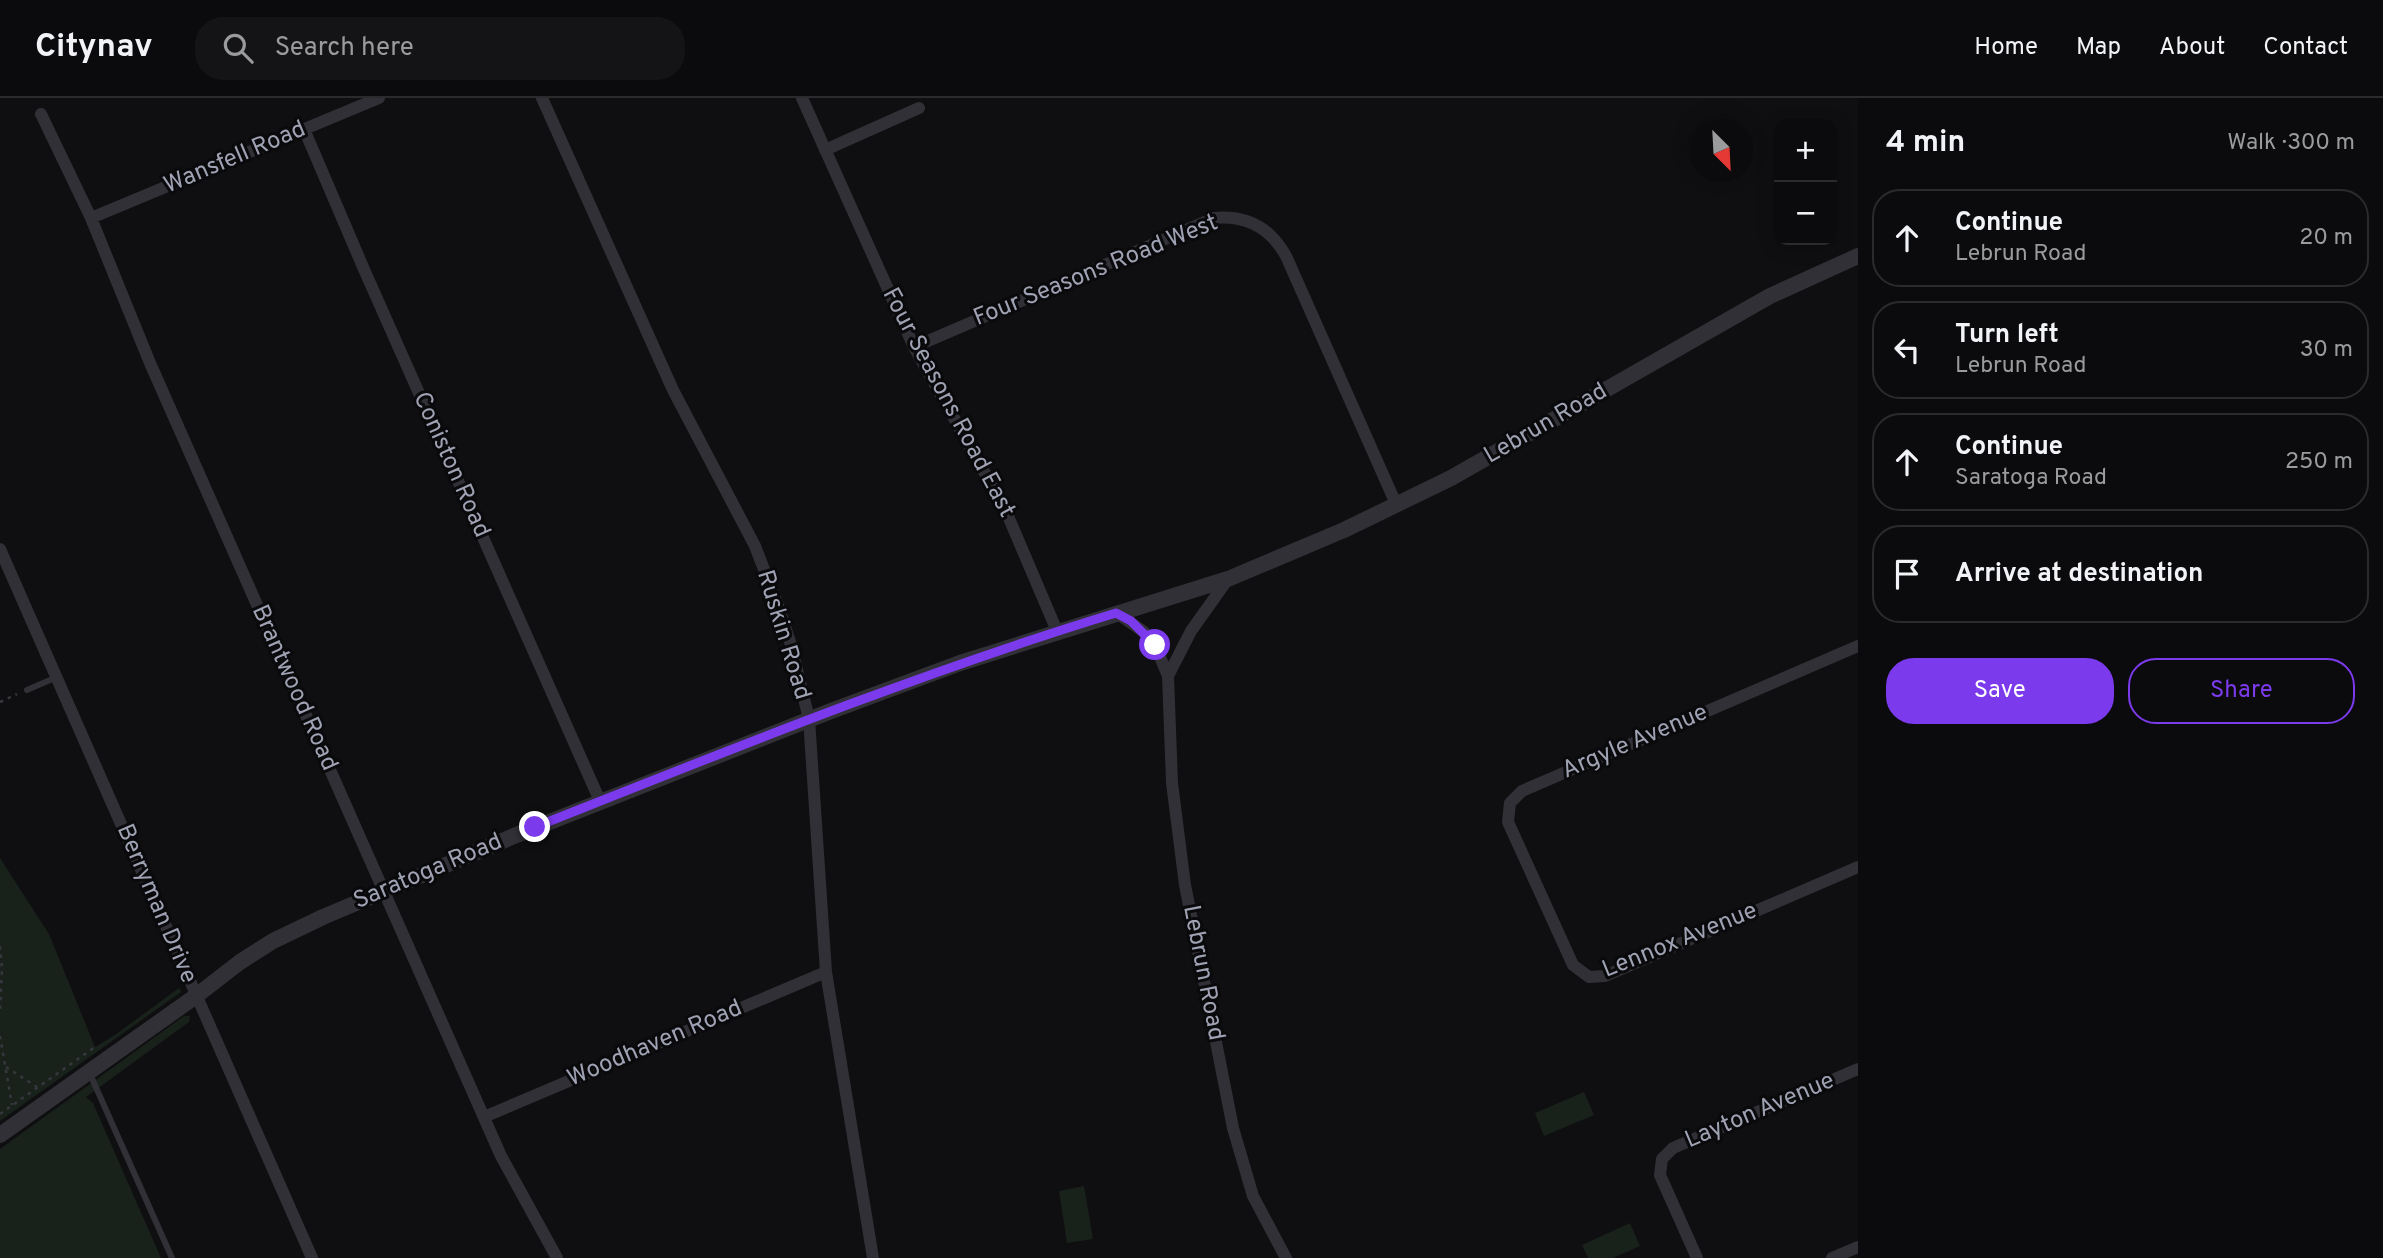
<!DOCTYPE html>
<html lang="en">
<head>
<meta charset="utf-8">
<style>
	:root { --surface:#0b0b0d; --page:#141416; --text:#f1f3f6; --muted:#9a9b9d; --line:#2b2b2e; --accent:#7c3aed }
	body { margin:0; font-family:Overpass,sans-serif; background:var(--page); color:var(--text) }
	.controls { position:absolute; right:21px; top:21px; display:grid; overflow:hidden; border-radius:14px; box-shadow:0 4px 18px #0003 }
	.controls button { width:63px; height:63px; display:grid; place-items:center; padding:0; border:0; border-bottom:2px solid var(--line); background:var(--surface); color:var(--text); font:35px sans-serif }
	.compass { position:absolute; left:1690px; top:21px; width:63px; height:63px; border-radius:50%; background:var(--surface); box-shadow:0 4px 18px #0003; rotate:156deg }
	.stop { position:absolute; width:21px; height:21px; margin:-16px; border:5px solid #7c3aed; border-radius:50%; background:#fff }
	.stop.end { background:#7c3aed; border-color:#fff; box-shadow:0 2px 7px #0008 }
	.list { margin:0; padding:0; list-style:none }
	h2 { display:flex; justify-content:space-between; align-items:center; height:91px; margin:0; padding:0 28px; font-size:30px }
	h2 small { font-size:23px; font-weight:400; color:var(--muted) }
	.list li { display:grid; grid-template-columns:46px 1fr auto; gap:21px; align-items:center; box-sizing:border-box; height:98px; margin:0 14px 14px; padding:0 14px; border:2px solid var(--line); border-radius:28px }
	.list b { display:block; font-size:26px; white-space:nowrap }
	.list p { margin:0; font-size:23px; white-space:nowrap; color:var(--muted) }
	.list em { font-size:23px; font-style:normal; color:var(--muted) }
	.actions { display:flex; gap:14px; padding:21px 28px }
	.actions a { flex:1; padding:16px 0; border:2px solid var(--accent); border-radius:28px; text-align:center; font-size:24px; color:var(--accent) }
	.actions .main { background:var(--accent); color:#fff }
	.icon { flex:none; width:38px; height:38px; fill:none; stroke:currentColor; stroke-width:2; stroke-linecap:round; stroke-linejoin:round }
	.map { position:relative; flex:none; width:1858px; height:1160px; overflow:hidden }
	header { display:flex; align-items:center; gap:42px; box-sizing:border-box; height:98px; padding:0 35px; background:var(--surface); border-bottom:2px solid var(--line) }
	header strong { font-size:33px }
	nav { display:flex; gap:38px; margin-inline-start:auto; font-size:24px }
	.search { width:490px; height:63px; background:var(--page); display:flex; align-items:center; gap:18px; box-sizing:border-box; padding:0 24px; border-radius:28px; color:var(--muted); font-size:26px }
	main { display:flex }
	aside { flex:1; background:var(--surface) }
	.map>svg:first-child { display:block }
	.green { fill:#19211b }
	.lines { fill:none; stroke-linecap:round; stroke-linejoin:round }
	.path { stroke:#36373d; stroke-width:2.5; stroke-dasharray:3.5 5; stroke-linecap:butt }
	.service { stroke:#303036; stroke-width:6 }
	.minor { stroke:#303036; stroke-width:12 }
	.tertiary { stroke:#303036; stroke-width:16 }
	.route { stroke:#7c3aed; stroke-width:9 }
	.labels { text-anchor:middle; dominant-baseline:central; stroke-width:6; stroke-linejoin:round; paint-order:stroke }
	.street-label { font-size:24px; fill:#9fa2b3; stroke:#0a0a0c }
</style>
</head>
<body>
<header>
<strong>Citynav</strong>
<div class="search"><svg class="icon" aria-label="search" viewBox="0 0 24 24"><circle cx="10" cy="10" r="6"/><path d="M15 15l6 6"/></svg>Search here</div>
<nav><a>Home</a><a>Map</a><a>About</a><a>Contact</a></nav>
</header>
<main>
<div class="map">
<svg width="1858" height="1160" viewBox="0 0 1858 1160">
	<rect width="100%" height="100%" fill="#0f0f11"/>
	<path class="green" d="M0,760L49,836L95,949L115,937L179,890L181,894L0,1023Z
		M184,918H190L189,924L86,999L93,1005L161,1160H0V1051Z
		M1584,994L1594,1017L1544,1038L1535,1015Z
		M1084,1088L1093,1141L1067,1145L1059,1093Z
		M1630,1125L1640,1148L1613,1160H1588L1582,1147Z"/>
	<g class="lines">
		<path class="path" d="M0,604L17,596
			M0,848L2,871L0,913
			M0,938L12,1007
			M6,969L37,989
			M0,1016L95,949"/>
		<path class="service" d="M27,592L57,579
			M90,976L172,1160"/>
		<path class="minor" d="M542,0L673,292L755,448L780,513L791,547L809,621L826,874L873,1160
			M802,0L914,249L1005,411L1057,533
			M41,16L91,120L150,265L501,1058L557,1160
			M304,31L363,169L600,703
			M825,52L919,10
			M91,120L379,0
			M914,249L1214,120C1246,117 1270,129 1286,158L1397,408
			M0,451L312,1160
			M1117,515L1144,534L1155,547L1168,578L1172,685L1185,787L1233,1030L1253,1098L1286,1160
			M1858,548L1522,693L1510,705L1508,724L1573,867L1589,879L1605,878L1858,769
			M1168,578L1191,533L1228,481
			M484,1019L826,874
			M1697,1160L1660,1077L1662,1061L1673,1050L1858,971
			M1832,1160L1858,1149"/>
		<path class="tertiary" d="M0,1037L196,898L240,864L273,843L323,819L514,738L831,613L960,565L1228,481L1344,432L1451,380L1770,198L1858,158"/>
	</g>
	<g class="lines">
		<path class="route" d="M535,729C727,653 919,575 1116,515L1131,523L1155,547"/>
	</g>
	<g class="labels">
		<g class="street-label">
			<text transform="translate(235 60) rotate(-23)">Wansfell Road</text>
			<text transform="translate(1096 173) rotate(-22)">Four Seasons Road West</text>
			<text transform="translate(948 305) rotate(62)">Four Seasons Road East</text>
			<text transform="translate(1546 326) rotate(-30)">Lebrun Road</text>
			<text transform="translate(451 367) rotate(66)">Coniston Road</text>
			<text transform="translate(783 537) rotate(73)">Ruskin Road</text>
			<text transform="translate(294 590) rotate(66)">Brantwood Road</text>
			<text transform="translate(1635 644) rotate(-23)">Argyle Avenue</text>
			<text transform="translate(428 774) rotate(-23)">Saratoga Road</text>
			<text transform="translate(156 806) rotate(67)">Berryman Drive</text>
			<text transform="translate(1680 843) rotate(-22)">Lennox Avenue</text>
			<text transform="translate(1203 875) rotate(79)">Lebrun Road</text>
			<text transform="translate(655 946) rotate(-23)">Woodhaven Road</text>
			<text transform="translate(1760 1013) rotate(-23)">Layton Avenue</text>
		</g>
	</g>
</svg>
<div class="controls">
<button>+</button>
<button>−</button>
</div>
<svg class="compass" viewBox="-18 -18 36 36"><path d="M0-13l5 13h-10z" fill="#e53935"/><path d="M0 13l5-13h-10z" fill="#9a9b9d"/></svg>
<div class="stop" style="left:1155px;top:547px"></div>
<div class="stop end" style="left:535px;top:729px"></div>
</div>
<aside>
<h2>4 min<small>Walk · 300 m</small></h2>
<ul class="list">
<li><svg class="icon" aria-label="ahead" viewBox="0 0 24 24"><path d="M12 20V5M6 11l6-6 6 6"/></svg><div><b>Continue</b><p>Lebrun Road</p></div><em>20 m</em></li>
<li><svg class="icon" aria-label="left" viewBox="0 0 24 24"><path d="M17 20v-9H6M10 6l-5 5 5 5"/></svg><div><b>Turn left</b><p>Lebrun Road</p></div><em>30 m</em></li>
<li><svg class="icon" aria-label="ahead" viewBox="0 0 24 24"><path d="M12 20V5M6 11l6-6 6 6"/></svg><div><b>Continue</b><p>Saratoga Road</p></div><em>250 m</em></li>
<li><svg class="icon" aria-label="arrive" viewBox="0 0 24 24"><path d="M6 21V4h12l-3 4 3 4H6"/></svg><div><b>Arrive at destination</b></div></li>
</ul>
<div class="actions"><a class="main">Save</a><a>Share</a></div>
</aside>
</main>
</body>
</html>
